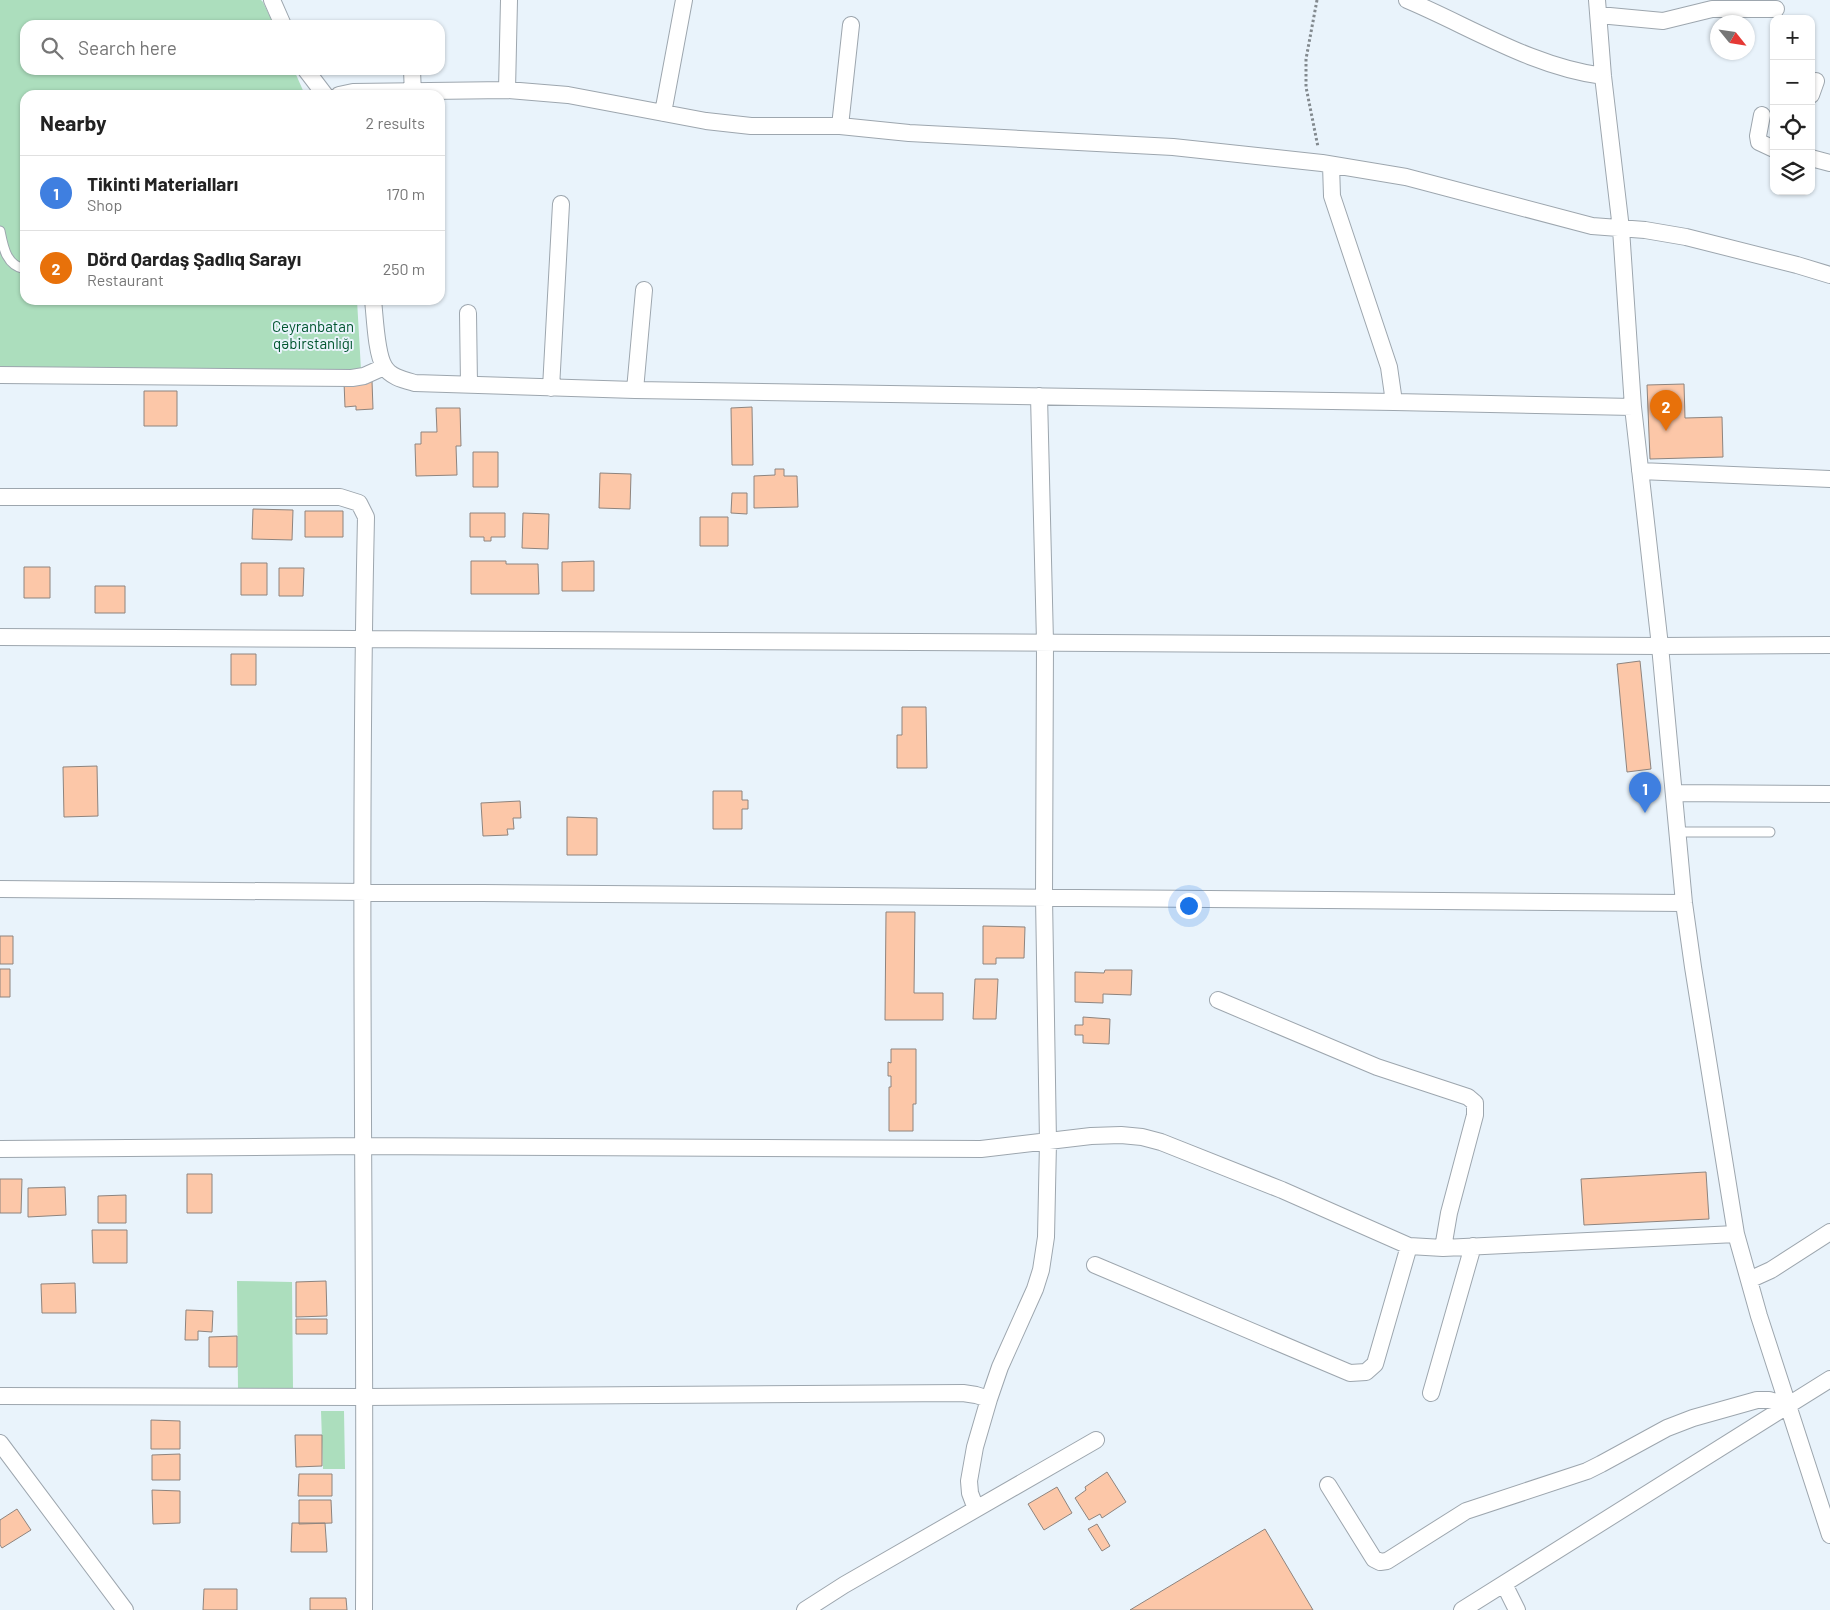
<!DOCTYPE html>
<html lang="en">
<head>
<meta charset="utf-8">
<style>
	:root { --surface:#fff; --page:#f6f6f6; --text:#222; --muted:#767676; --line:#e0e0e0; --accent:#b45309 }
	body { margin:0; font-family:Barlow,sans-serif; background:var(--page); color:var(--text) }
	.controls { position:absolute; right:15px; top:15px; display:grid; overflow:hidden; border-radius:10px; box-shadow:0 1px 4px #0004 }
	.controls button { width:45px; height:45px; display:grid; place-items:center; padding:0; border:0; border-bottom:1px solid var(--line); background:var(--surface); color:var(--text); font:25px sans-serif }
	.compass { position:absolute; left:1710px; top:15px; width:45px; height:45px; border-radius:50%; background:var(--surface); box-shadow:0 1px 4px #0004; rotate:120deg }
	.you { position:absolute; left:1188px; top:905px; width:18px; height:18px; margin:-12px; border:4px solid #fff; border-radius:50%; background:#1a73e8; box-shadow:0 0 0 8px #1a73e833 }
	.badge { display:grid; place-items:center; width:32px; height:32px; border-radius:50%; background:var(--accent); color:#fff; font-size:16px; font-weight:700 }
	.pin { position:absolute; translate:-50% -41px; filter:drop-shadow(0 1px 2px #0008) }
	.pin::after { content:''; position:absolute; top:26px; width:18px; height:15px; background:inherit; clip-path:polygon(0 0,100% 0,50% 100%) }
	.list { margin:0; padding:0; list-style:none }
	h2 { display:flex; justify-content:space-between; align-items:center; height:65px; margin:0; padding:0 20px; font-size:21px }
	h2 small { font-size:16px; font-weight:400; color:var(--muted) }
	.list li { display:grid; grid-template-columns:32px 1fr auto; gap:15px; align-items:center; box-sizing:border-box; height:75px; padding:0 20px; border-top:1px solid var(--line) }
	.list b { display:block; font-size:19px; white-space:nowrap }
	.list p { margin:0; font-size:16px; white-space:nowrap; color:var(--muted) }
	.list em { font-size:16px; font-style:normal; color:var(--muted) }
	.icon { flex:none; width:28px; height:28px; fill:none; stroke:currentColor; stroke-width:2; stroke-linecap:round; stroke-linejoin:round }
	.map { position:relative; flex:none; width:1830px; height:1610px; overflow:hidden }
	.search { position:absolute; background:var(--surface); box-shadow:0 1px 4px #0004; left:20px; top:20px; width:425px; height:55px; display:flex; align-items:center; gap:12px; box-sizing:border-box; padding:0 18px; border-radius:15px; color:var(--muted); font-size:19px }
	.panel { position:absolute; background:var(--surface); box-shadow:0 1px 4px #0004; left:20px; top:90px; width:425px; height:215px; border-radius:15px }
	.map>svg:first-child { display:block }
	.green { fill:#acdebd }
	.building { fill:#fcc7a8; stroke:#8e847e }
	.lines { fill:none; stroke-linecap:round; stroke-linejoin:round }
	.lane-casing { stroke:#9da6ae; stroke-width:11 }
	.street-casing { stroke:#9da6ae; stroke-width:18 }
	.path { stroke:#82898e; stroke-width:3; stroke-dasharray:2.5 2.5; stroke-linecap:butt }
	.lane { stroke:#fff; stroke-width:9 }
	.street { stroke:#fff; stroke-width:16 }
	.labels { text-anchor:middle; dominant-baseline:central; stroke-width:4; stroke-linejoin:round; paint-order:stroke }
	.park-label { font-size:15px; fill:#00552f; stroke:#e9f3fb }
</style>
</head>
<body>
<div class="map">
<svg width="1830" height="1610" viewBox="0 0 1830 1610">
	<rect width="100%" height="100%" fill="#e9f3fb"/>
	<path class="green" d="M0,0H261L263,2L274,25H25V70H294L305,95H25V300H357L361,370L0,368Z
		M237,1281L292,1282L293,1389H238Z
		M321,1411H344L345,1469H323Z"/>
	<path class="building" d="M372,381L373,409L356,410V406L345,407L344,382Z
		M1684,384L1685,418L1722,417L1723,457L1650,459L1647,385Z
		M144,391H177V426H144Z
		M752,407L753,465H732L731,408Z
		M436,408H460L461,446H456L457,475L416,476L415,444H421V432H437Z
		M473,452H498V487H473Z
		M775,469H784V476H797L798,507L754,508V476L775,475Z
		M600,473L631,474L630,509L599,508Z
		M732,493H747V514L731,513Z
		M253,509L293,510L292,540L252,539Z
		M305,511H343V537H305Z
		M470,513H505V537H491V541H484V537H470Z
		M523,513L549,514L548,549L522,548Z
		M700,517H728V546H700Z
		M471,561H506V564H538L539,594H471Z
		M594,561V591H562V562Z
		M241,563H267V595H241Z
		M24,567H50V598H24Z
		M279,568H304L303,596H279Z
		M95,586H125V613H95Z
		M231,654H256V685H231Z
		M1640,661L1651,769L1627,772L1617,664Z
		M902,707H926L927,768H897V735H902Z
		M97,766L98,816L64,817L63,767Z
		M713,791H742V800H748V809H742V829H713Z
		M520,801L521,818H513L514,829H507L508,835L483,836L481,803Z
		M567,817L597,818V855H567Z
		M886,912H915L914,993H943V1020H885Z
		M983,926L1025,927L1024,958H996V964H983Z
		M0,936H13V964H0Z
		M0,969H10V997H0Z
		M1105,970H1132L1131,995L1103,994V1003L1075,1002V972L1104,973Z
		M975,979H998L996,1019H973Z
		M1083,1017L1110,1019L1109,1044L1083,1043V1035H1075V1025H1083Z
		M891,1049H916V1104H913V1131H889V1087H891V1076H888V1062L891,1063Z
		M1706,1172L1709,1219L1584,1225L1581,1179Z
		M187,1174H212V1213H187Z
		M0,1179H22L21,1213H0Z
		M65,1187L66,1215L28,1217V1188Z
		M126,1195V1223H98V1196Z
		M92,1230H127V1263H93Z
		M326,1281L327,1316L296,1317V1282Z
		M75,1283L76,1313H42L41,1284Z
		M186,1310L213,1311L212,1332L198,1331V1340H185Z
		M296,1319H327V1334H296Z
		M237,1336V1367H209V1337Z
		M151,1420L180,1421V1449H151Z
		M295,1435H322V1466L296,1467Z
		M180,1454V1480H152V1455Z
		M1107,1472L1126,1502L1102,1518L1100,1514L1089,1520L1075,1498L1086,1490L1085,1487Z
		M299,1474H332V1496H298Z
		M1057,1487L1072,1513L1044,1530L1028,1504Z
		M152,1490L180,1491V1523L153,1524Z
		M299,1500H331L332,1523L299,1524Z
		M17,1509L31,1530L2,1548L0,1545V1520Z
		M292,1523H325L327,1552H291Z
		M1097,1524L1110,1546L1102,1551L1088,1529Z
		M1265,1529L1313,1610H1130Z
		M204,1589H237V1610H203Z
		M310,1598H346L347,1610H310Z"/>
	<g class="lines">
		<g class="lane-casing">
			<path id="lane" d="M0,231C3,246 6,266 25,269
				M1677,832H1770"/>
		</g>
		<g class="street-casing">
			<path id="street" d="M272,0L283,25
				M1407,0C1471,27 1533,67 1603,76
				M1597,0L1603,76L1621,229L1633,407L1660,646L1684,903L1693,967L1736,1234L1759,1316L1830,1535
				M1599,15L1663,21L1712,9H1776
				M306,70L325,95
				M412,70L413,95
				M507,90L509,0
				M339,95L353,92L507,90L568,95L706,121L751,126H840L909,133L1173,147L1322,163L1406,177L1592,226L1645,230L1686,237L1797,265L1830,275
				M1811,95L1816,81
				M663,113L684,0
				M1762,115L1758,136L1759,142L1774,149
				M840,126L851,25
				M1811,158L1830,163
				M1331,165L1332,196L1389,367L1394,402
				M373,300C375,317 376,353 384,366C390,377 404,380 415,383L635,390L1394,402L1633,407
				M468,313L469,385
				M0,375L352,378L364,376L384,367
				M551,388L561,204
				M635,390L644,290
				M1640,471L1830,479
				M0,497H340L359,503L366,517C358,881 366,1246 364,1610
				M0,637L1660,646L1830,645
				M1674,793L1830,794
				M0,889L1684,903
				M1218,1000L1377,1067L1468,1097L1475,1103V1115L1449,1213L1443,1248
				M0,1149L363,1146L981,1149L1091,1136L1121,1135L1142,1137L1161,1142L1282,1190L1409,1246L1443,1248L1736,1234
				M1095,1265L1350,1373L1366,1372L1375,1364L1409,1246
				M1749,1280L1771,1270L1830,1232
				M1431,1393L1473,1246
				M0,1396L365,1397L963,1393L976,1395L989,1399
				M0,1443L125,1610
				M1328,1485L1374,1559L1380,1562L1387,1561L1466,1511L1587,1471L1601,1464L1667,1428L1693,1418L1757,1400H1769L1787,1405
				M976,1509L970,1493L969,1481L975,1447L989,1399L1000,1367L1035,1289L1041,1270L1046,1237L1048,1142L1044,897L1045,642L1039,396
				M1504,1584L1517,1610
				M805,1610L844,1585L1096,1440
				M1462,1610L1830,1379"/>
		</g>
		<path class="path" d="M1317,0L1306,59V87L1318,147
			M257,25L265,23"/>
		<use href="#lane" class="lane"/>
		<use href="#street" class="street"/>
	</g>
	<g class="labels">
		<g class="park-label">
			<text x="313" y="326">Ceyranbatan<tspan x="313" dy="17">qəbirstanlığı</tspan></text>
		</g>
	</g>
</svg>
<div class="controls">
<button>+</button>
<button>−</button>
<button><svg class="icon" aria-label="locate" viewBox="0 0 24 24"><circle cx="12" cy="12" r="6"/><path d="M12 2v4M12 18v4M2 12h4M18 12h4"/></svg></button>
<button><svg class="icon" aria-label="layers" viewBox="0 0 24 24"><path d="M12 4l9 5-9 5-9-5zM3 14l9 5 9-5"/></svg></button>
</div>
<svg class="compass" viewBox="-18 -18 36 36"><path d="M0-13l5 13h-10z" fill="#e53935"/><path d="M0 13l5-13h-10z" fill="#767676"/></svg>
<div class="you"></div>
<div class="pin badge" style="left:1645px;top:813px;background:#3f7fe0">1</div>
<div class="pin badge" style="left:1666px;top:431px;background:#e8710a">2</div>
<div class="search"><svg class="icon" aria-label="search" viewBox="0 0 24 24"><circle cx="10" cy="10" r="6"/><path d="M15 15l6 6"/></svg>Search here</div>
<section class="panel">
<h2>Nearby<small>2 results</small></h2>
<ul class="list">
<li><span class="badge" style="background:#3f7fe0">1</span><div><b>Tikinti Materialları</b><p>Shop</p></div><em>170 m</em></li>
<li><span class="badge" style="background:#e8710a">2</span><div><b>Dörd Qardaş Şadlıq Sarayı</b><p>Restaurant</p></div><em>250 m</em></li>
</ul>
</section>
</div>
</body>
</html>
